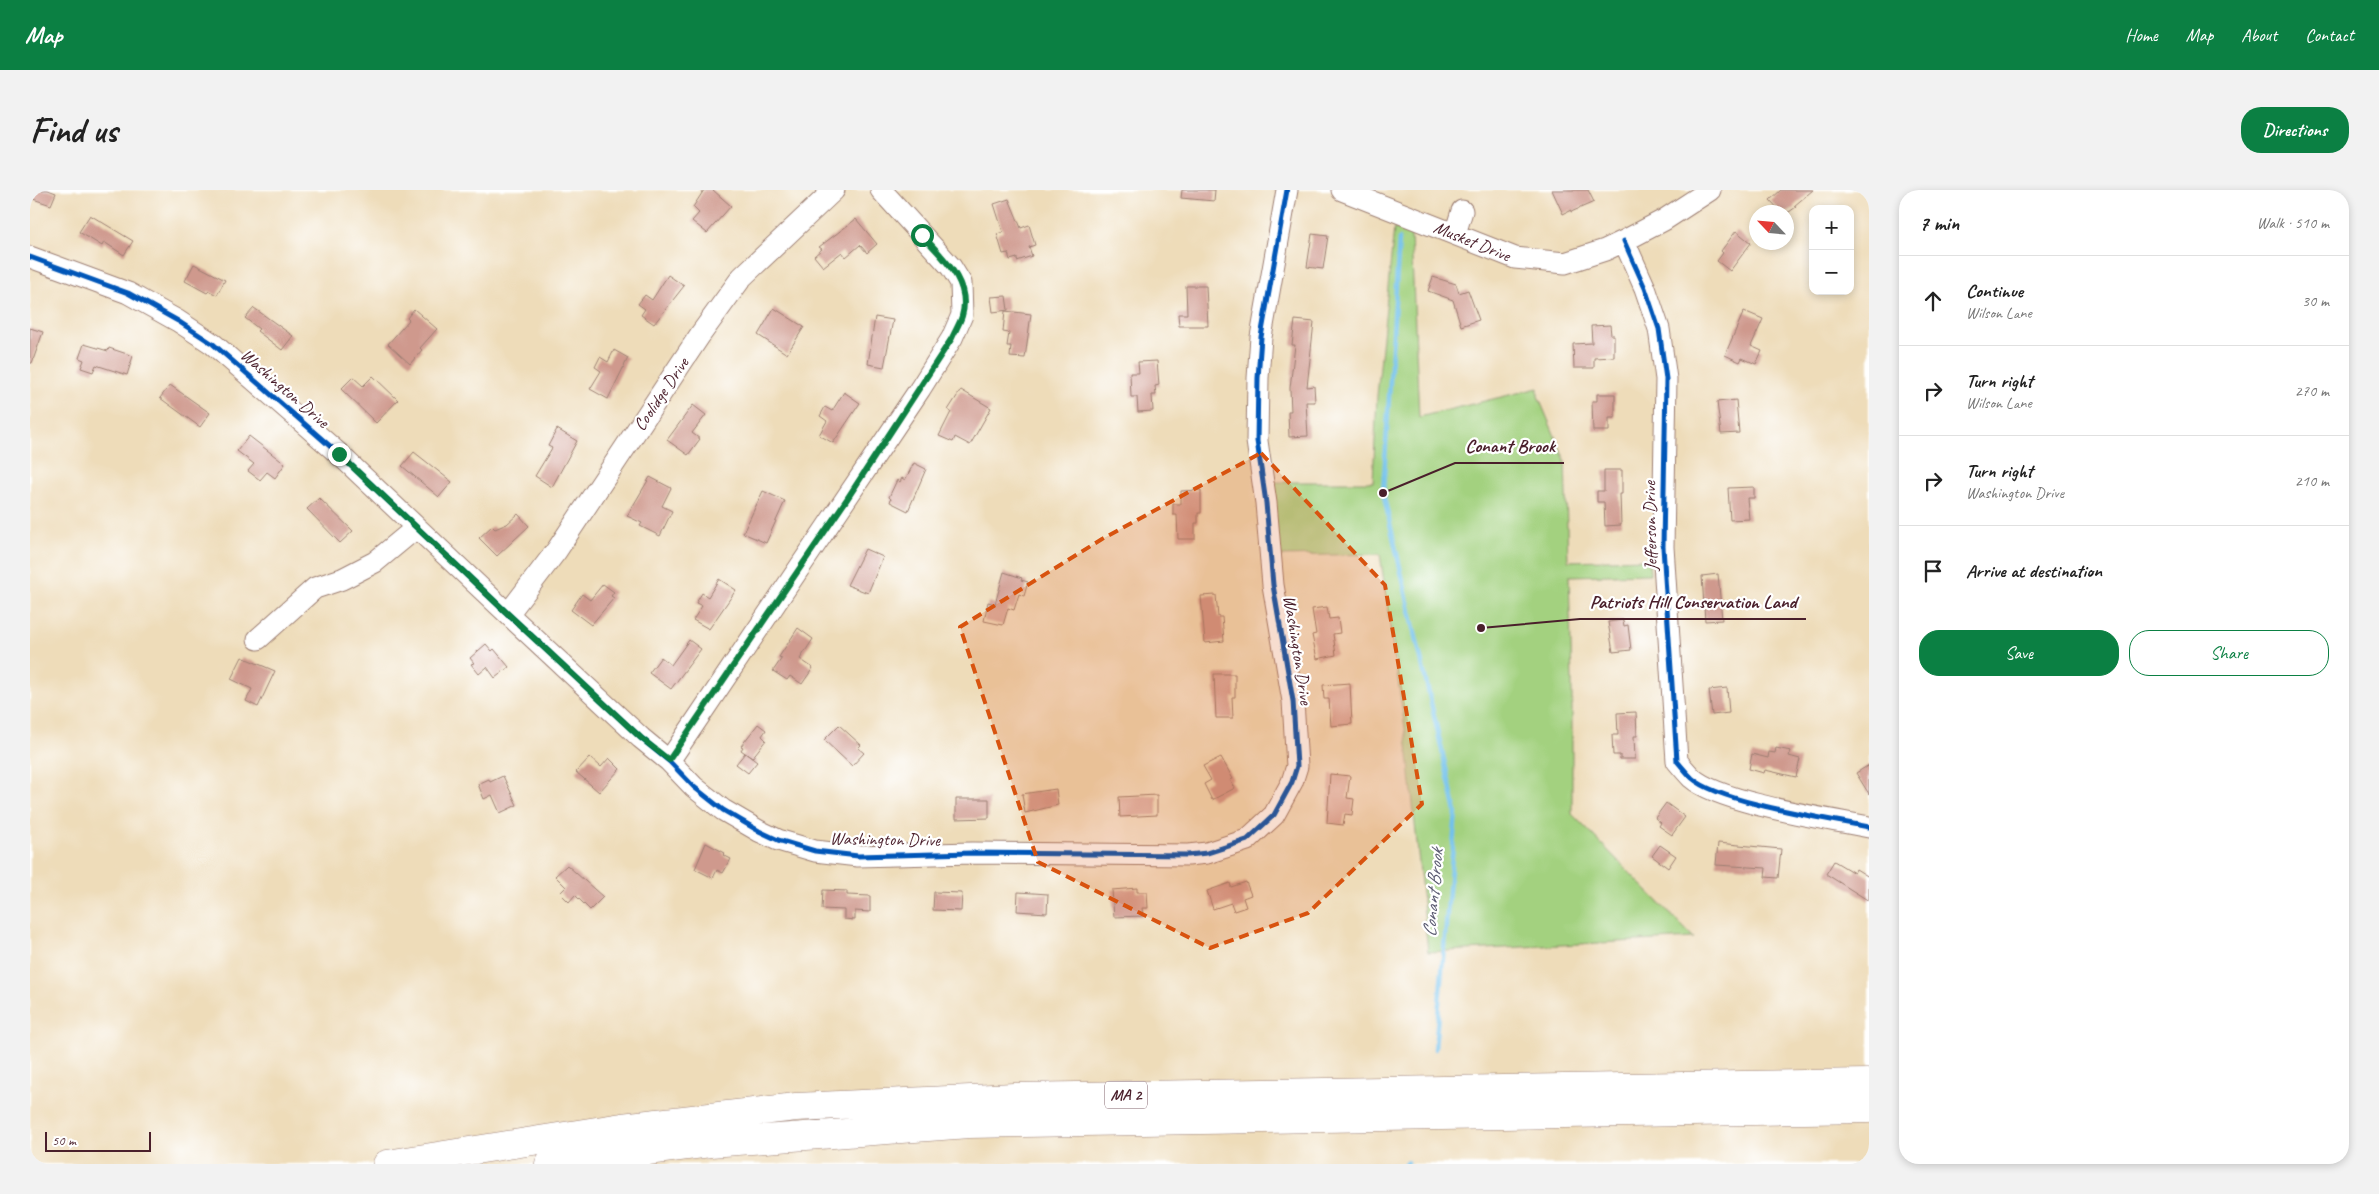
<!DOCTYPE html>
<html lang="en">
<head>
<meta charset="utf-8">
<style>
	:root { --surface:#fff; --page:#f2f2f2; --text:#222; --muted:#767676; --line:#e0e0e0; --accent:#0b8043 }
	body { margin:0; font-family:Caveat,sans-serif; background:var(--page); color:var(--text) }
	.controls { position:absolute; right:15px; top:15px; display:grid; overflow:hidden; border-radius:10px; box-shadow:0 2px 8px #0003 }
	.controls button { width:45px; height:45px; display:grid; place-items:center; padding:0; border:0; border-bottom:1px solid var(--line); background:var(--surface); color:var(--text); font:25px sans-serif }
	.compass { position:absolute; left:1719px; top:15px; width:45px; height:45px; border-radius:50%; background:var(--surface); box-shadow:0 2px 8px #0003; rotate:296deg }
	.scale { position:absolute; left:15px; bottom:12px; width:106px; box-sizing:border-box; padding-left:5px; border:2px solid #4a1f2b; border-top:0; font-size:14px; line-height:18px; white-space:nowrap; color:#4a1f2b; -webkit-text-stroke:4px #fff; paint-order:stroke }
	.stop { position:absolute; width:15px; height:15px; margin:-11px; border:4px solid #0b8043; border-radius:50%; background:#fff }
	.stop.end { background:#0b8043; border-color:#fff; box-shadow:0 1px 5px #0008 }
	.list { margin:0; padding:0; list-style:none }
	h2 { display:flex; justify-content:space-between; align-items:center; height:65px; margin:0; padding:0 20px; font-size:21px }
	h2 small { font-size:16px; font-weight:400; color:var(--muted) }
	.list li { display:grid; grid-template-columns:32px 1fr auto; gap:15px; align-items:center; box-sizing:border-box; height:90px; padding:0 20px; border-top:1px solid var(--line) }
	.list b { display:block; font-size:19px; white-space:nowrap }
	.list p { margin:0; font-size:16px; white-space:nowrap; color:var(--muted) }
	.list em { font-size:16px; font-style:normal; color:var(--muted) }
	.actions { display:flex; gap:10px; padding:15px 20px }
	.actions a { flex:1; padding:11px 0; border:1px solid var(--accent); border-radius:20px; text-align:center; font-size:18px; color:var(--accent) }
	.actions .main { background:var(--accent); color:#fff }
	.icon { flex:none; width:28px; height:28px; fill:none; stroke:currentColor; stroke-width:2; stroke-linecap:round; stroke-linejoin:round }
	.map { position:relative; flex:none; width:1839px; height:974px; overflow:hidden; border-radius:20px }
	header { display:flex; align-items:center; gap:30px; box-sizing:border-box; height:70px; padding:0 25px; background:var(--accent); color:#fff }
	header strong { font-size:24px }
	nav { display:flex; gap:28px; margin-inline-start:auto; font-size:18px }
	.intro { display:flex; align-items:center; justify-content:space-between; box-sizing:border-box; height:120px; padding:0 30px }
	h1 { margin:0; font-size:35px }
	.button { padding:12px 22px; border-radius:20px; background:var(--accent); color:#fff; font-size:18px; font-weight:700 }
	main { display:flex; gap:30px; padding:0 30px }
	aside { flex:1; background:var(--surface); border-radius:20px; box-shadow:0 2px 8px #0003 }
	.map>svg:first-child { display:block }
	.green { fill:#a3d17f; stroke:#767855 }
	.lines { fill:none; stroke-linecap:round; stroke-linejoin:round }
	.stream { stroke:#71c1ec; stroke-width:4.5 }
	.building { fill:#cf998d }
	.minor-casing { stroke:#9c7e72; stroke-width:23 }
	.highway-casing { stroke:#9c7e72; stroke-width:29 }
	.minor { stroke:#fff; stroke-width:21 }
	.highway { stroke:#fff; stroke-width:28 }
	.cycleway-casing { stroke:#fff; stroke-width:8 }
	.cycleway { stroke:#0057b8; stroke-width:5 }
	.route { stroke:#0b8043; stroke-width:6 }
	.marked { fill:#d8530f; fill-opacity:0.2; stroke:#d8530f; stroke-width:4; stroke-dasharray:10 6; stroke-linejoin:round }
	.labels { text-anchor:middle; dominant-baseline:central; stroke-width:4.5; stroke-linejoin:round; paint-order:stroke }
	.shield { fill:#fff; stroke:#80626b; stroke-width:1 }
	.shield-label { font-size:16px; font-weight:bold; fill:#4a1f2b }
	.street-label { font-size:18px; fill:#4a1f2b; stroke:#fff }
	.water-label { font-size:19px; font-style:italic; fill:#58586f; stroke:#fff }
	.leader { fill:none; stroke:#4a1f2b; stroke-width:2 }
	.callout-dot { fill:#4a1f2b; stroke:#fff; stroke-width:2 }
	.callout-label { font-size:19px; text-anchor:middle; font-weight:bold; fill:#4a1f2b; stroke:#fff; stroke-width:4.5; stroke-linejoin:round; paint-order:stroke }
</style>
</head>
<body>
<header>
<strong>Map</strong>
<nav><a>Home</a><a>Map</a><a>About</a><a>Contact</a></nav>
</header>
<div class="intro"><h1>Find us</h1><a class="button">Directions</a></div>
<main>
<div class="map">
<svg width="1839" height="974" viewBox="0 0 1839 974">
	<rect width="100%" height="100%" fill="#fff"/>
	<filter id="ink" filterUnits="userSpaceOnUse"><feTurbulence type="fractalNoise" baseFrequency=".02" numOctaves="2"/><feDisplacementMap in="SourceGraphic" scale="10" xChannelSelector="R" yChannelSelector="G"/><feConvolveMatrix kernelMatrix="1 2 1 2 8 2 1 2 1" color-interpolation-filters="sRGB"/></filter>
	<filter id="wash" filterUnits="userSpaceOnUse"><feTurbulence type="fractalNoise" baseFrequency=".0096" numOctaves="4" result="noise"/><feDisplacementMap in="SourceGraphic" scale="20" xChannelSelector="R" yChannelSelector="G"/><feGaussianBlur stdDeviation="1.12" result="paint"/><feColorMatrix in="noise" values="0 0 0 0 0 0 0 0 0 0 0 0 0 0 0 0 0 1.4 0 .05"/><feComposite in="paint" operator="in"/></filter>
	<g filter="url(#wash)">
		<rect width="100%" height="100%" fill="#eedcb9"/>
		<path class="green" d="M1364,38L1381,45L1389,227L1508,198V206L1535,270L1538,371L1619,369L1620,384L1539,386L1542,490V624L1664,748L1398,762L1376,545L1350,364L1250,366L1241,292H1343L1347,206Z"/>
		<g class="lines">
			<path class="stream" d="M1369,49L1353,303L1426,622L1405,859
				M1376,974L1377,972"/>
		</g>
		<g id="blocks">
			<path class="building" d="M0,0H18L26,3L21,15L0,8Z
				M674,0H683L701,16L677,43L662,31L669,23L663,17Z
				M1152,0H1185L1184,11L1151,8Z
				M1522,0H1558L1564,12L1541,22V20L1533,24Z
				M1751,0H1783L1764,16L1766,17L1759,22H1751L1740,10Z
				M979,9L991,38L999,35L1005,55L999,57L1002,66L987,71V68L980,70L978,63L973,64L967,44L973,42L964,14Z
				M60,25L103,51L94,65L74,52L72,56L49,42Z
				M826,29L847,54L837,63L830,55L816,67L812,62L793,77L784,66L792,59L789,57Z
				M1706,41L1721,53L1700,81L1687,71L1693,63L1691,61Z
				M1282,44L1298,46L1293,79L1277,77Z
				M164,74L195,90L187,105L179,101L177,103L155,91Z
				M638,85L654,96L624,134L611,125L615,119L608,114L615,105L622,110Z
				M1403,87L1426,94L1429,103L1438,100L1449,130L1431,136L1423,110L1398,101Z
				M1156,96H1176L1178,136H1149L1148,124H1157Z
				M976,106L978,120L963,122L961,107Z
				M224,118L263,146L252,160L227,141L229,139L215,128Z
				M744,118L774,137L757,164L728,145Z
				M384,119L407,139L390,158L392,160L380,174L358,154L379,130L377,128Z
				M975,121L1001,124L995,168L980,167L981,156H977L979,143L973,142Z
				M1714,121L1733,129L1721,156L1732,161L1726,174L1712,168L1710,172L1695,165Z
				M845,127L863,130L854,177L838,174Z
				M1265,130L1284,132L1277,197L1284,196L1285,212H1276L1278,246L1259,247L1258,221H1261L1260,198L1265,155H1262Z
				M1580,135L1581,145H1584V167L1564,168V178H1544L1543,154L1562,153L1561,136Z
				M0,138L13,142L2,173H0Z
				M54,154L78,161L79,158L103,166L97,185L66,175L63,182L51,178L54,170L49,168Z
				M584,160L598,168L578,209L560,199L571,181L565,177L570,167L578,172Z
				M1127,171L1129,195L1125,196L1126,205H1122L1123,221L1108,222L1107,207H1101L1100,183H1109L1108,172Z
				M343,186L368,210L346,233L311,199L323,187L333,196Z
				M140,195L180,223L170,237L130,208Z
				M931,200L961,218L940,255L925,247L923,252L909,246L921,222L918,220Z
				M814,202L830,213L803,253L789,245L797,231L790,226L795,217L802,221Z
				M1567,204H1585V228H1579V241H1563L1562,211H1567Z
				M1706,210L1709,243L1691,244L1687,212Z
				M663,215L676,225L662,243L670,249L658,265L637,250Z
				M527,239L547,251L522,297L505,286L522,258L518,256Z
				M219,246L255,274L245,288L237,282L230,290L218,281L224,274L207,261Z
				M384,262L422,292L409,307L372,276Z
				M884,273L896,279L878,321L860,312L861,309L859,307L867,290L870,292L872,288L875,290Z
				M1574,280H1592V304H1590L1591,335L1575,336L1574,312H1567V301H1574Z
				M620,287L641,298L632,316L642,321L630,346L610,336L612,333L597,326Z
				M1724,297V308H1717L1719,329L1700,330L1698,298Z
				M1171,300V323H1168V333H1165V349H1148L1147,325H1143V314H1151V301Z
				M733,301L755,311L736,353L713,343Z
				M289,308L323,341L310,353L277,319Z
				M488,324L499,336L467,366L449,348L462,336L465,339L477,334Z
				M835,359L853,367L838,403L817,395Z
				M974,382L992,388L991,390L998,392L994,406L989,404L984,420L978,418L973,435L954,431L958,412L965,414Z
				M1688,384L1692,430L1675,431L1672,386Z
				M689,389L706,400L679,439L663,430L672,416L666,413L672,403L678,407Z
				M573,394L584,402L581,406L584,408L561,435L541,420L552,404L560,410Z
				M1186,405L1188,427H1192L1194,451L1175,453L1171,406Z
				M1297,417L1299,429L1308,428L1310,443L1303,444L1306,465L1287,469L1282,445L1286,444L1282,419Z
				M1593,430L1594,436L1598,435L1601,460L1583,462L1578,432Z
				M768,438L783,449L770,469L783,478L772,494L760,486L757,490L743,481L752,468L749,467Z
				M659,450L671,459L641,499L619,483L631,467L641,475Z
				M456,454L462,461L464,459L479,477L465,488L457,477L449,484L441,474L444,473L440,468Z
				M212,467L245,481L228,517L216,511L222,499L201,489Z
				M1184,484H1205V507H1202L1203,528H1186Z
				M1320,493L1322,534L1301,536L1299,509H1294L1293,495Z
				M1697,498L1699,523L1682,525L1679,500Z
				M1606,522L1607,546H1604L1605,569H1590V565H1583L1582,545H1588L1587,523Z
				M728,534L736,540L732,546L736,550L722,568L711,560L713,557L711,556Z
				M809,535L831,555L828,558L834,563L822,576L794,550Z
				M1746,558L1761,561L1759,566L1770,569L1766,587L1735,580L1734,583L1719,579L1722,564L1738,568L1739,562L1745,563Z
				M715,563L727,572L718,583L706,574Z
				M560,567L571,577L579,568L590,579L569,602L546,582Z
				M1191,567L1203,589L1200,590L1205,598L1182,610L1174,594L1181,590L1173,576Z
				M1839,575V604L1826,583Z
				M1300,584L1320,586L1317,608L1324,609L1322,625L1315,624L1313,635L1297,633Z
				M473,586L487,615L470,623L462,605L454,609L448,594L459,589L460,592Z
				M1026,599L1028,615L995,623L992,604Z
				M1127,605V625L1090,627L1089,607Z
				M926,609H959V628L926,629Z
				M1636,613L1655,627L1642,645L1629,636L1631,633L1625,628Z
				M676,653L695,663L693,665L701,669L693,683L687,680L683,688L665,679Z
				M1688,653L1751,659L1748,688L1735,687L1736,678L1686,675Z
				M1630,655L1646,666L1638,678L1622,666Z
				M1804,671L1824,683L1826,679L1839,687V711L1796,684Z
				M537,675L573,707L560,720L545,705L539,712L530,703L536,697L525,686Z
				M1216,692L1221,705L1213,708L1216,717L1204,721L1201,713L1183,719L1177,701L1200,693L1201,697Z
				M1107,698V702H1117L1118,718H1112L1113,726L1084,727L1082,700Z
				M793,700L817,701V705L840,706V722L825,721V730L814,729V720L792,719Z
				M904,702L932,703L931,721L903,720Z
				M988,702L1018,704L1017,723L987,721Z"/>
		</g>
	</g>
	<g filter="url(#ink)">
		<use href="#blocks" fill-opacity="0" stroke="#9c7e72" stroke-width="1"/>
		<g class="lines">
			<g class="minor-casing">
				<path id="minor" d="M1312,0L1485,68L1535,73L1575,60L1594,51L1634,30L1680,0
					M1425,44L1432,21
					M1594,51L1615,98L1629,139L1636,189L1633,357L1647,571C1652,577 1657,583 1662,588C1690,613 1799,629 1839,637
					M0,67L98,103L148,131L183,154L309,264L478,424L611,548L639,571L664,597L693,620L729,641L748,650L785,661L828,666L942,663L1158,665L1177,663L1217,650L1244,625L1262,592L1267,576L1263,511L1243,395L1236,313L1227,251L1228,188L1231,147L1257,0
					M478,424L527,360L670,145L712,87L804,0
					M228,449L285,398L312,389L345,372L386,338
					M639,571L890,199L922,148L932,125L931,93L921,77L851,0"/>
			</g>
			<g class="highway-casing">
				<path id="highway" d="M357,974L592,937L766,917L984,907L1839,893
					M519,974L680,953L939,934L1839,919"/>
			</g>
			<use href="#minor" class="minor"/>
			<use href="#highway" class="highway"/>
			<g class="cycleway-casing">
				<path id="cycleway" d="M1594,51L1615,98L1629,139L1636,189L1633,357L1647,571C1652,577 1657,583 1662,588C1690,613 1799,629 1839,637
					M0,67L98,103L148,131L183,154L309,264L478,424L611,548L639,571L664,597L693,620L729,641L748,650L785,661L828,666L942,663L1158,665L1177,663L1217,650L1244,625L1262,592L1267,576L1263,511L1243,395L1236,313L1227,251L1228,188L1231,147L1257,0"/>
			</g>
			<use href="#cycleway" class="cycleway"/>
		</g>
	</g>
	<g class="lines" filter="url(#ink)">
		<path class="route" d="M309,264L478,424L611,548L639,570L817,309L922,148C925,141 930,133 932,126C942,92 912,67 892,45"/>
	</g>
	<path class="marked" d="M1231,263L1355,395L1392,614L1278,723L1180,758L1008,672L930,437L1072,349Z"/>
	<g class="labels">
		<rect class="shield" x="1075" y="891.5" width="42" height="27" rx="4"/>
		<g class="shield-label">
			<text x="1096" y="905">MA 2</text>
		</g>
		<g class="street-label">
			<text transform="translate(1442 51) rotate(22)">Musket Drive</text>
			<text transform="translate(255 198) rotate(41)">Washington Drive</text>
			<text transform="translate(631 204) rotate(-56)">Coolidge Drive</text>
			<text transform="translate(1620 336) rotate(-91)">Jefferson Drive</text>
			<text transform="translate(1268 460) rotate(81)">Washington Drive</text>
			<text transform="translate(855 649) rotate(1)">Washington Drive</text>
		</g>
		<g class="water-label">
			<text transform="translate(1403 703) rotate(-85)">Conant Brook</text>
		</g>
	</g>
	<path class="leader" d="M1353 303L1425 273H1534M1451 438L1550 429H1776"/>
	<g class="callout-dot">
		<circle cx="1353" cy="303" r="5"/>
		<circle cx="1451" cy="438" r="5"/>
	</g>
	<g class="callout-label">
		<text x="1480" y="262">Conant Brook</text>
		<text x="1663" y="418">Patriots Hill Conservation Land</text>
	</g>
</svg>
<div class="controls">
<button>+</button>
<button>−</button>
</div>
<svg class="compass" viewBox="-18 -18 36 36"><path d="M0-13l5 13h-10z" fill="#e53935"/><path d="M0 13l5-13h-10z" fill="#767676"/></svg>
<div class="scale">50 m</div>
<div class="stop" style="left:892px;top:45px"></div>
<div class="stop end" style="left:309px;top:264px"></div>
</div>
<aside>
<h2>7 min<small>Walk · 510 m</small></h2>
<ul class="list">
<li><svg class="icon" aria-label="ahead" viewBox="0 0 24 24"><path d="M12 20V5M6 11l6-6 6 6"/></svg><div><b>Continue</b><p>Wilson Lane</p></div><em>30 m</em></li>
<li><svg class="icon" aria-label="right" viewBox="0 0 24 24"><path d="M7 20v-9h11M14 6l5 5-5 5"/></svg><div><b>Turn right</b><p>Wilson Lane</p></div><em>270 m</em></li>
<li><svg class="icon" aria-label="right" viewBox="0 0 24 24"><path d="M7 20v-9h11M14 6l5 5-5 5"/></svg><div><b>Turn right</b><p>Washington Drive</p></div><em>210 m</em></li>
<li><svg class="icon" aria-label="arrive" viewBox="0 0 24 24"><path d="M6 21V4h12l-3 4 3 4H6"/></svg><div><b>Arrive at destination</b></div></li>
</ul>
<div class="actions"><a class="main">Save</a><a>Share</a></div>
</aside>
</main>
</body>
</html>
